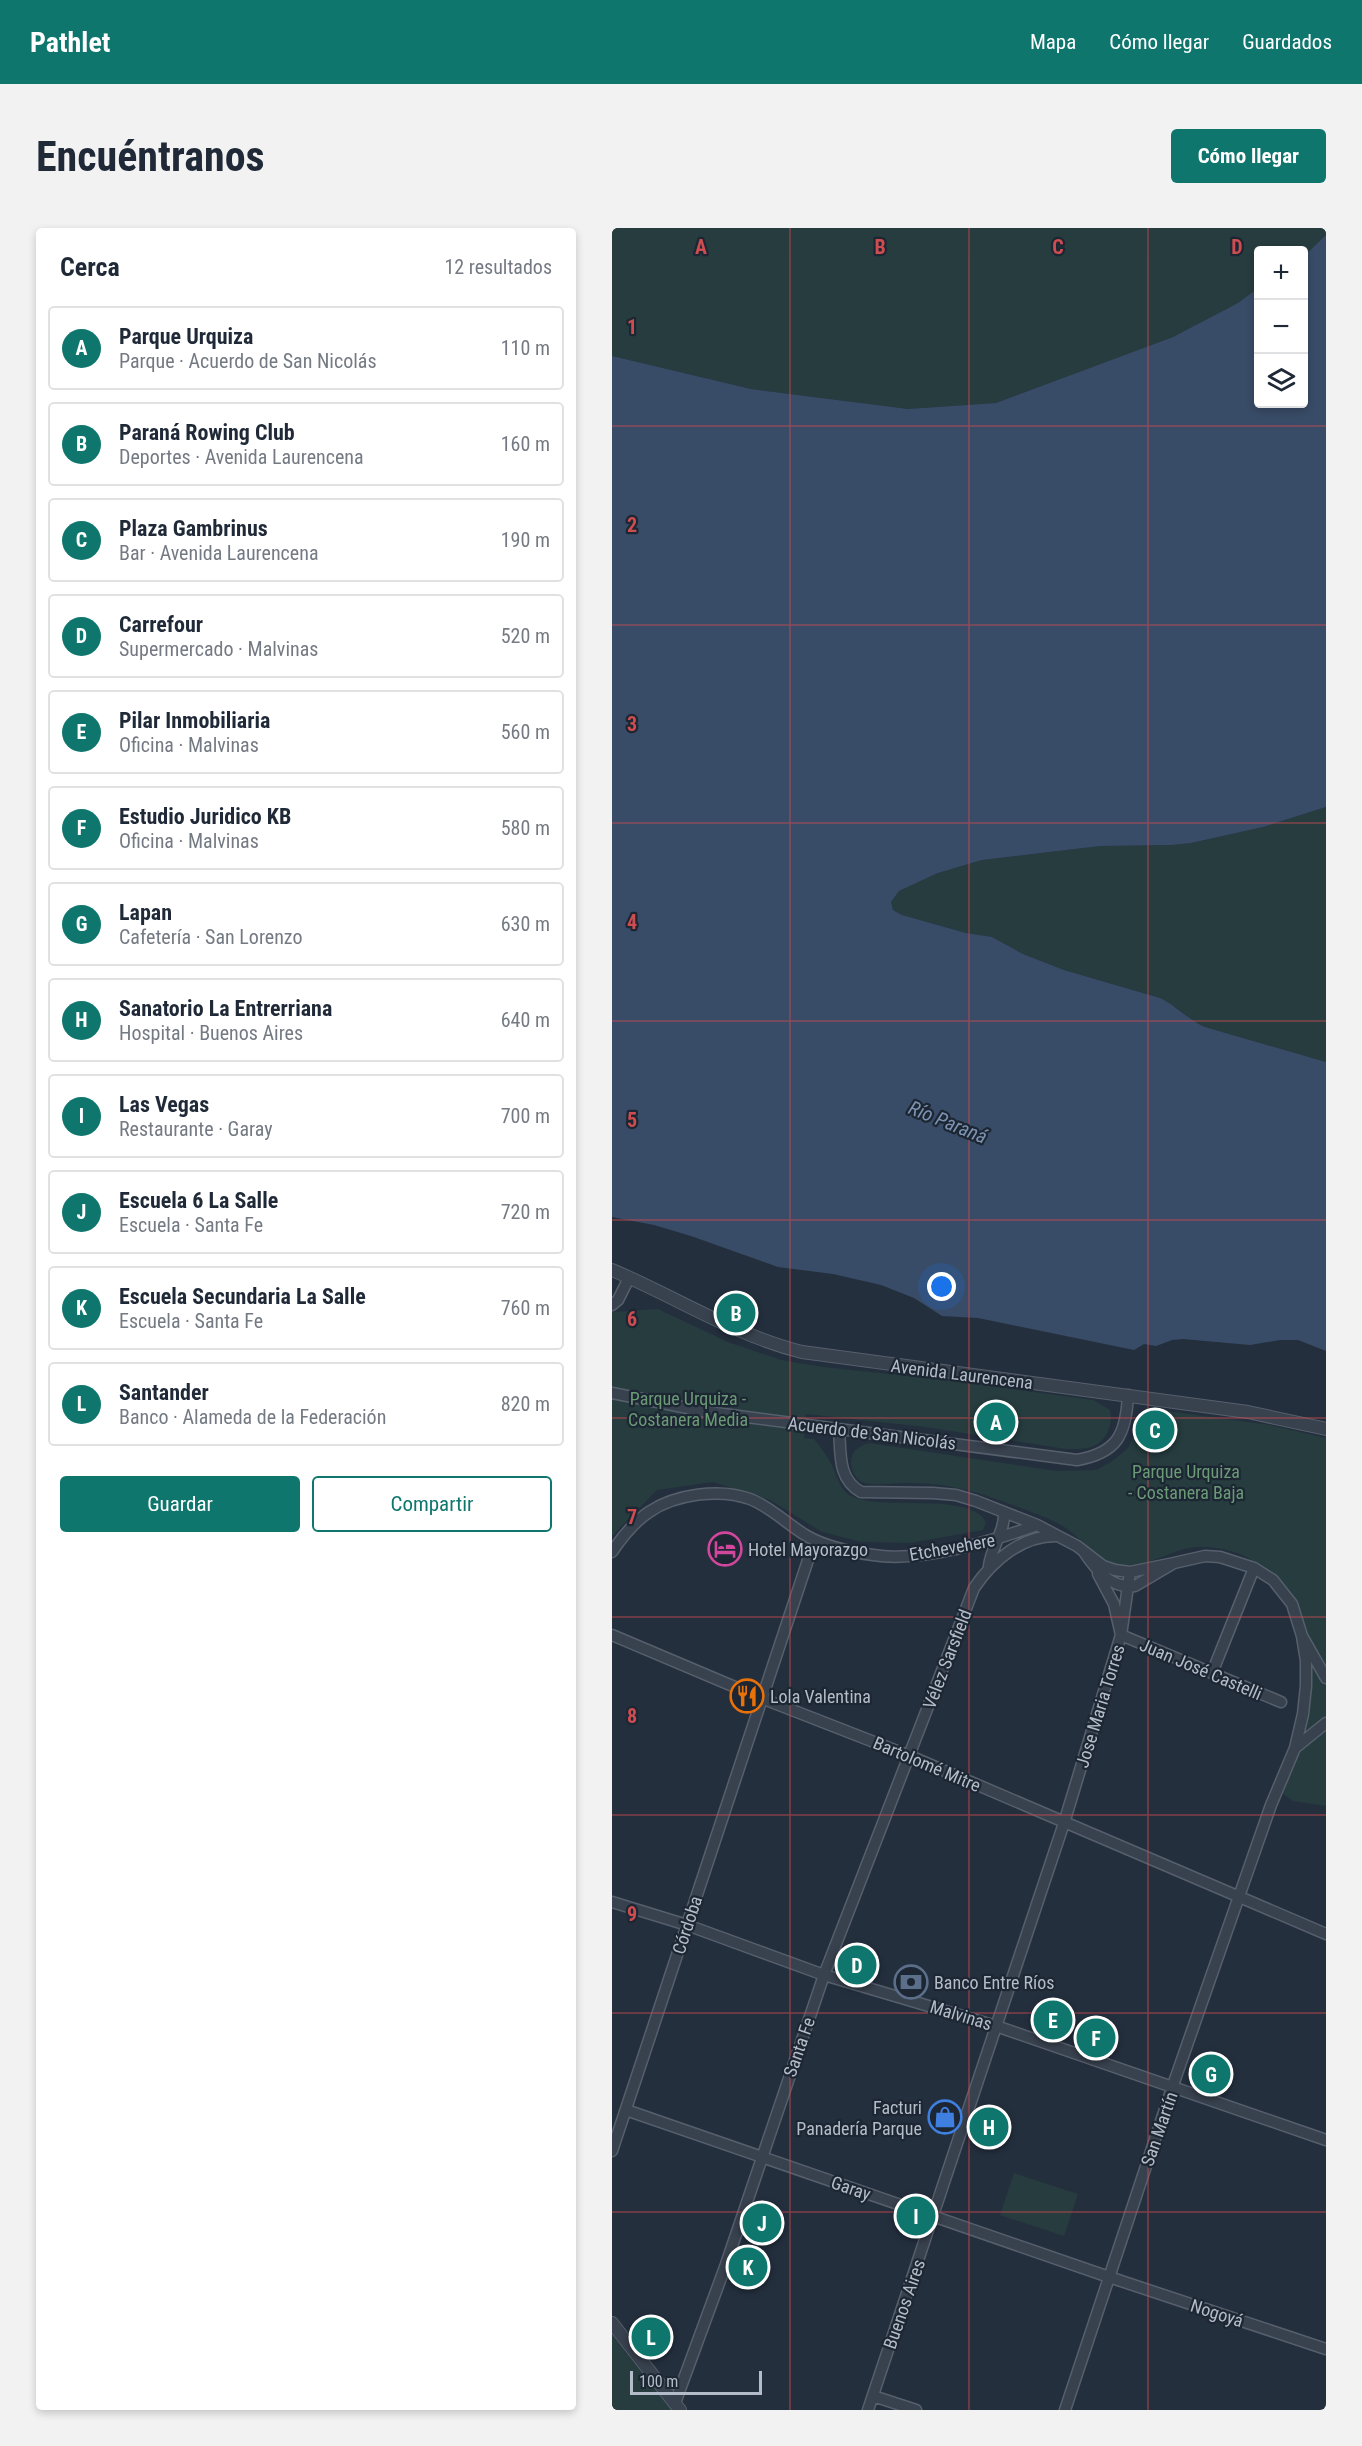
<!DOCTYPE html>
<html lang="es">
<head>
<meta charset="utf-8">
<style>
	:root { --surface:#fff; --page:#f2f2f3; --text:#1f2937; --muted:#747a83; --line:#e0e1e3; --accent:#0f766e }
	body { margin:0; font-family:"Roboto Condensed",sans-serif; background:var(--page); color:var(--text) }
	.controls { position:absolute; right:18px; top:18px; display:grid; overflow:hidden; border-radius:6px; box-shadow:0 3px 9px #0003 }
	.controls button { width:54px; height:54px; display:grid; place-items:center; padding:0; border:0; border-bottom:2px solid var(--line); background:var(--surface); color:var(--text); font:30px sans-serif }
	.scale { position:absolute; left:18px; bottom:15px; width:132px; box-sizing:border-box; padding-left:6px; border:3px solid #b4bcc9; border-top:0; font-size:16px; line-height:21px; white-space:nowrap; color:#b4bcc9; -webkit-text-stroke:4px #1d2633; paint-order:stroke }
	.you { position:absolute; left:330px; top:1059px; width:21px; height:21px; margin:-15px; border:4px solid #fff; border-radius:50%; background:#1a73e8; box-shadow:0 0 0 9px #1a73e833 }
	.badge { display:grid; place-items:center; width:39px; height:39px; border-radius:50%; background:var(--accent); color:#fff; font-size:20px; font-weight:700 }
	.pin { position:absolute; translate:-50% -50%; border:3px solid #fff; box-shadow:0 2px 6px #0006 }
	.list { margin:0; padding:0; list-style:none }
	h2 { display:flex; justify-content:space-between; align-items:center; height:78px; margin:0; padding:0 24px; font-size:26px }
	h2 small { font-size:20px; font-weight:400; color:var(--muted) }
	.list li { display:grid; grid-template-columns:39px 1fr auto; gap:18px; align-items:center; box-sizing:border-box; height:84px; margin:0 12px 12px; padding:0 12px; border:2px solid var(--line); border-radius:6px }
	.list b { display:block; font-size:22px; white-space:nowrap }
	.list p { margin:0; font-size:20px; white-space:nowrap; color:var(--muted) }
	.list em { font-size:20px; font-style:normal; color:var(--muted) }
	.actions { display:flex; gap:12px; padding:18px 24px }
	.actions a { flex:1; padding:14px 0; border:2px solid var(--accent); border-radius:6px; text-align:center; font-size:21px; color:var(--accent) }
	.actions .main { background:var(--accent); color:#fff }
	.icon { flex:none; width:33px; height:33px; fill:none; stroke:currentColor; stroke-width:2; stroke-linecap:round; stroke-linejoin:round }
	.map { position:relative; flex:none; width:714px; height:2182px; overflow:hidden; border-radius:6px }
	header { display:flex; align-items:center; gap:36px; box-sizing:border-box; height:84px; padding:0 30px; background:var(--accent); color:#fff }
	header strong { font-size:28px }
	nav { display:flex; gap:33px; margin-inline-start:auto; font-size:21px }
	.intro { display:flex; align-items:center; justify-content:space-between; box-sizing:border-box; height:144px; padding:0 36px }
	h1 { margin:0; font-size:42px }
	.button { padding:15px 27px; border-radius:6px; background:var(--accent); color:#fff; font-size:21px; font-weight:700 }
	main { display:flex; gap:36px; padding:0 36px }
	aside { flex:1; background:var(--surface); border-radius:6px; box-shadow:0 3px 9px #0003 }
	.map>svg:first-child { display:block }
	.green { fill:#263c3f }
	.water { fill:#394c67 }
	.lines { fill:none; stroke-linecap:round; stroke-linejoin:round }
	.minor-casing { stroke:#565f6c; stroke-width:13 }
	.tertiary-casing { stroke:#565f6c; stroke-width:14 }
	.minor { stroke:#38414e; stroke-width:10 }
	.tertiary { stroke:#38414e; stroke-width:12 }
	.grid { fill:none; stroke:#ce4d50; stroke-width:1.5; stroke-opacity:0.55 }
	.labels { text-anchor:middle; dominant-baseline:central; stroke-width:4.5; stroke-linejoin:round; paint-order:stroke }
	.street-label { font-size:18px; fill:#b4bcc9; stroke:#1d2633 }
	.park-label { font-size:18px; fill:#6b9a76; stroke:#1d2633 }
	.poi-label { font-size:18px; fill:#b4bcc9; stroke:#1d2633; text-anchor:start }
	.water-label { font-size:20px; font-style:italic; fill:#7c92b1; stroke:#1d2633 }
	.grid-label { font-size:20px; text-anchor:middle; font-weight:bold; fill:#ce4d50; stroke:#1d2633; stroke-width:4.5; stroke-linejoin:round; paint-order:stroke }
</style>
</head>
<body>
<header>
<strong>Pathlet</strong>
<nav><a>Mapa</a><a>Cómo llegar</a><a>Guardados</a></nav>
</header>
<div class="intro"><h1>Encuéntranos</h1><a class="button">Cómo llegar</a></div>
<main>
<aside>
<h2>Cerca<small>12 resultados</small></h2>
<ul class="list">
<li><span class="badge">A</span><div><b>Parque Urquiza</b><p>Parque · Acuerdo de San Nicolás</p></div><em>110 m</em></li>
<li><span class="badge">B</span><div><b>Paraná Rowing Club</b><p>Deportes · Avenida Laurencena</p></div><em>160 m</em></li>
<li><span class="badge">C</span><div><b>Plaza Gambrinus</b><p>Bar · Avenida Laurencena</p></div><em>190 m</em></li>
<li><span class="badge">D</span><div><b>Carrefour</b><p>Supermercado · Malvinas</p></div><em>520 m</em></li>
<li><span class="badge">E</span><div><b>Pilar Inmobiliaria</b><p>Oficina · Malvinas</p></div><em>560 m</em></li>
<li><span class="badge">F</span><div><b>Estudio Juridico KB</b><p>Oficina · Malvinas</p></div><em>580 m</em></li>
<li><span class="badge">G</span><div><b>Lapan</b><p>Cafetería · San Lorenzo</p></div><em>630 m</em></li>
<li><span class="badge">H</span><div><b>Sanatorio La Entrerriana</b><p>Hospital · Buenos Aires</p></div><em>640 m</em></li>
<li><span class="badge">I</span><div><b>Las Vegas</b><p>Restaurante · Garay</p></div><em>700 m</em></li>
<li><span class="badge">J</span><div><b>Escuela 6 La Salle</b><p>Escuela · Santa Fe</p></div><em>720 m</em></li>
<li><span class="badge">K</span><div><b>Escuela Secundaria La Salle</b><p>Escuela · Santa Fe</p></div><em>760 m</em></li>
<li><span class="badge">L</span><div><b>Santander</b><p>Banco · Alameda de la Federación</p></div><em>820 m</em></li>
</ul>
<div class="actions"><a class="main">Guardar</a><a>Compartir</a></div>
</aside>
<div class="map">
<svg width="714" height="2182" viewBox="0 0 714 2182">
	<rect width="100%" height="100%" fill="#242f3e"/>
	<path class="green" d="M0,0H714V7L692,28V22H646V60L626,75L561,109L384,175L296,181L139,161L0,128Z
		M714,579V834L593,799L577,792L568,782L548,770L452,742L411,726L380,709L354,705L290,687L281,682L279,674L287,663L326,645L370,632L487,618L560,617L579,615L651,599Z
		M46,1081L116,1114L169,1132L211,1139L342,1153L481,1172L498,1182C500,1190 499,1197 495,1205C486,1222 472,1221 454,1221L313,1199L194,1186L192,1210L202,1211C208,1218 214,1226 218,1234C224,1243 227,1260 236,1266C262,1285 358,1262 374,1294L371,1302L298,1315L249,1314L210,1304L158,1272L101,1254L45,1262L0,1308V1084Z
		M534,1180L658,1197L714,1210V1578L681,1573L671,1566C697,1496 714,1405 660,1347C640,1328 614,1318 586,1319C557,1320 530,1346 499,1335C483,1329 467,1308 452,1299C440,1291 424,1286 411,1281C366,1264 341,1255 293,1255C280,1255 264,1258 252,1255C241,1251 235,1234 242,1224C245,1219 252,1217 257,1215L445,1243L484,1242L499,1234L516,1220Z
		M402,1945L466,1966L452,2008L388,1987Z
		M0,2107L59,2181V2182H0Z"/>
	<path class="water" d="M714,7V579L651,599L579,615L560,617L488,618L370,632L326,645L287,663L279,674L281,682L290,687L354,705L380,709L411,726L452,742L548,770C565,778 576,792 593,799L714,834V1123L686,1112H668L638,1117L571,1111L560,1112L544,1118L532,1116L522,1122L366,1090L330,1088L302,1070L269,1057L221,1046L166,1039L79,1008L42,997L0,989V128L139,161L296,181L384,175L561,109L626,75L646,60V176H692V28Z"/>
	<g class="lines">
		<g class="minor-casing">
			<path id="minor" d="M0,1077L6,1072L17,1050
				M0,1165L96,1184L465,1232C505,1225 514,1207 516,1167
				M227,1201C229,1224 225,1251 249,1264L321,1265L344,1267L364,1273L425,1297L465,1318L491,1338L503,1342L518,1344L562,1335L523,1358C499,1361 484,1342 472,1324
				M0,1324C10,1309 22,1294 37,1284C63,1266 108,1260 138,1271C159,1279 176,1297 195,1308C214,1319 239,1324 261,1327C308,1335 381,1313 425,1297
				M562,1335L593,1328L608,1329L642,1340L661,1352L680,1376L690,1408L714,1450
				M377,1338C379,1319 393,1304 392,1284
				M486,1346L502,1376L509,1407L669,1474
				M0,1407L149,1470L298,1528L714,1706
				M600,1445L642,1340
				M683,1520L714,1495
				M0,1674L75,1697L212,1747L384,1798L714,1912
				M14,1882L497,2049L714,2121
				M0,1923L196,1332L206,1314
				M261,2168L304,2182
				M63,2175L113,2039L212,1747L362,1360C381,1332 410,1307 446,1308
				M256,2182L452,1595L509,1407L518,1344
				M453,2182L560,1860L659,1577L683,1520L691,1486L694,1458V1433L690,1408"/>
		</g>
		<g class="tertiary-casing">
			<path id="tertiary" d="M0,1042C64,1069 122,1107 190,1124L636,1184L714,1201
				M0,2095L68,2182"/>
		</g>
		<use href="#minor" class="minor"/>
		<use href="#tertiary" class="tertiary"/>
	</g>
	<path class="grid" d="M178,0V2182M357,0V2182M536,0V2182M0,198H714M0,397H714M0,595H714M0,793H714M0,992H714M0,1190H714M0,1389H714M0,1587H714M0,1785H714M0,1984H714"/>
	<defs>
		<g id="hotel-ring" transform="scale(1.725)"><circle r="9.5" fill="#1d2633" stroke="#d1479c" stroke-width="1.5"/><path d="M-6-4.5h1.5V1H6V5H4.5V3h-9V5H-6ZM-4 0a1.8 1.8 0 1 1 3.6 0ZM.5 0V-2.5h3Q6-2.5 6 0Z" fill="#d1479c"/></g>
		<g id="restaurant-ring" transform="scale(1.725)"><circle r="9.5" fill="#1d2633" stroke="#e8710a" stroke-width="1.5"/><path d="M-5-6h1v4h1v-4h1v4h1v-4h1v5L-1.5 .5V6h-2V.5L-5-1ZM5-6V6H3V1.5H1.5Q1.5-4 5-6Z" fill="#e8710a"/></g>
		<g id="bank-ring" transform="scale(1.725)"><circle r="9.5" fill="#1d2633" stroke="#5c6f8a" stroke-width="1.5"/><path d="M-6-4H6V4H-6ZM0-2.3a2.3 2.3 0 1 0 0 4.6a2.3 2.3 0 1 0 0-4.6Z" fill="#5c6f8a"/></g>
		<g id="shop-ring" transform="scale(1.725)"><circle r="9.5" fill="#1d2633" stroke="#3f7fe0" stroke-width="1.5"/><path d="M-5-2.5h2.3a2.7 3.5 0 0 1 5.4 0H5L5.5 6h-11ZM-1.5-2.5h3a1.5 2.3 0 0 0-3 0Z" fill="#3f7fe0"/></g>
	</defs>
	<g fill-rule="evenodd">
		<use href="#hotel-ring" x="113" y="1321"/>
		<use href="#restaurant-ring" x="135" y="1468"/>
		<use href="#bank-ring" x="299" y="1754"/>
		<use href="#shop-ring" x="333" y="1889"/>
	</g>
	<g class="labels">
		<g class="street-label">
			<text transform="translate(350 1146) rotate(7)">Avenida Laurencena</text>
			<text transform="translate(260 1205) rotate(7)">Acuerdo de San Nicolás</text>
			<text transform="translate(340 1319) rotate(-10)">Etchevehere</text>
			<text transform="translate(335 1431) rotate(-69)">Vélez Sarsfield</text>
			<text transform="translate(589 1441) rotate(23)">Juan José Castelli</text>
			<text transform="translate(488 1478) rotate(-73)">Jose Maria Torres</text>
			<text transform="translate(315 1536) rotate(23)">Bartolomé Mitre</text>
			<text transform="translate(75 1697) rotate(-72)">Córdoba</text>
			<text transform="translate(349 1787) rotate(17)">Malvinas</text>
			<text transform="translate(187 1819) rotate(-71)">Santa Fe</text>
			<text transform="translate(547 1901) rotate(-71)">San Martín</text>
			<text transform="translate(239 1960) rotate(19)">Garay</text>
			<text transform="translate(292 2076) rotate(-71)">Buenos Aires</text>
			<text transform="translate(605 2085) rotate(18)">Nogoyá</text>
		</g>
		<g class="park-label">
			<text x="76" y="1170">Parque Urquiza -<tspan x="76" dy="21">Costanera Media</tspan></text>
			<text x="574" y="1243">Parque Urquiza<tspan x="574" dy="21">- Costanera Baja</tspan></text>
		</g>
		<g class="poi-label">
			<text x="136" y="1321">Hotel Mayorazgo</text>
			<text x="158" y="1468">Lola Valentina</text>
			<text x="322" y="1754">Banco Entre Ríos</text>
			<text x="310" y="1879" text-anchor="end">Facturi<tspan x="310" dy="21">Panadería Parque</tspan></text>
		</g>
		<g class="water-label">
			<text transform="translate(336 894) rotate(22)">Río Paraná</text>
		</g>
	</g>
	<g class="grid-label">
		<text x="89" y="26">A</text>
		<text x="268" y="26">B</text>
		<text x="446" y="26">C</text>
		<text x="625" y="26">D</text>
		<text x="20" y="106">1</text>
		<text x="20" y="304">2</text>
		<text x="20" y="503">3</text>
		<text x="20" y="701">4</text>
		<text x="20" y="899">5</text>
		<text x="20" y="1098">6</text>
		<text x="20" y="1296">7</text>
		<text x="20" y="1495">8</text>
		<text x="20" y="1693">9</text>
	</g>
</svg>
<div class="controls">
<button>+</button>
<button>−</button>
<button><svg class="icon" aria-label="layers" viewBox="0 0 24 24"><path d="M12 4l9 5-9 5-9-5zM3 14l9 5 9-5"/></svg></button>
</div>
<div class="scale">100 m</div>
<div class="you"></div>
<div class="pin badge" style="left:384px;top:1194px">A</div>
<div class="pin badge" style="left:124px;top:1085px">B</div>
<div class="pin badge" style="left:543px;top:1202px">C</div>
<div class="pin badge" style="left:245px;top:1737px">D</div>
<div class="pin badge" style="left:441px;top:1792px">E</div>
<div class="pin badge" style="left:484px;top:1810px">F</div>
<div class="pin badge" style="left:599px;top:1846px">G</div>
<div class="pin badge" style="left:377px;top:1899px">H</div>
<div class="pin badge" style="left:304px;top:1988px">I</div>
<div class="pin badge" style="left:150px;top:1995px">J</div>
<div class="pin badge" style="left:136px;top:2039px">K</div>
<div class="pin badge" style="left:39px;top:2109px">L</div>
</div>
</main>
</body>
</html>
